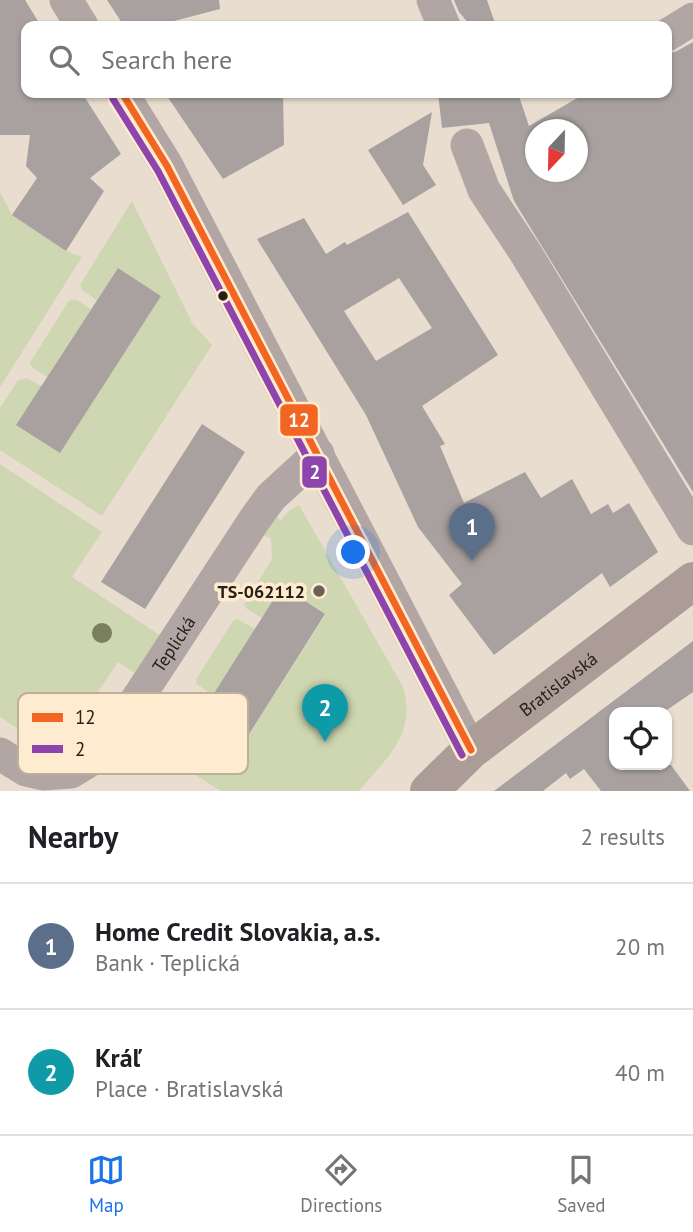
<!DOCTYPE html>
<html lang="en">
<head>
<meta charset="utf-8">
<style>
	:root { --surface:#fff; --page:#f6f6f6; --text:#202124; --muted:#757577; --line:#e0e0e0; --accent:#1a73e8 }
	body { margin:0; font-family:"PT Sans",sans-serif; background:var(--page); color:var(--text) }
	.controls { position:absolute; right:21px; bottom:21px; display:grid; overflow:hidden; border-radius:14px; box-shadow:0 2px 5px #0004 }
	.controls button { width:63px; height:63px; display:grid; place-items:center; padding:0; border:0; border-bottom:2px solid var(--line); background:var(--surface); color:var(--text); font:35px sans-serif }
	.compass { position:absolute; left:525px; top:119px; width:63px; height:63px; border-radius:50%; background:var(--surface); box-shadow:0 2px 5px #0004; rotate:202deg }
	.you { position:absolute; left:354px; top:553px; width:24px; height:24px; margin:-18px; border:5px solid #fff; border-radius:50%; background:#1a73e8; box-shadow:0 0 0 10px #1a73e833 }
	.badge { display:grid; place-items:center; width:46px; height:46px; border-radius:50%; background:var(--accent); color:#fff; font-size:23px; font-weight:700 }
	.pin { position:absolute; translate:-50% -58px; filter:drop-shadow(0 2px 4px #0008) }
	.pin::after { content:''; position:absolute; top:37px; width:24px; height:21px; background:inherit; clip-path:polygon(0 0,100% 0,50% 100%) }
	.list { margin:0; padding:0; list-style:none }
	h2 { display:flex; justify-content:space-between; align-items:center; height:91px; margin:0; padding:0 28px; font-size:30px }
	h2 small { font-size:23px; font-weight:400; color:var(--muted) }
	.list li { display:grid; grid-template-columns:46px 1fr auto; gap:21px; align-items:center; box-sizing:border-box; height:126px; padding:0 28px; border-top:2px solid var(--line) }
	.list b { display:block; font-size:26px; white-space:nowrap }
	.list p { margin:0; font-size:23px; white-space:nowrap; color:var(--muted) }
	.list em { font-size:23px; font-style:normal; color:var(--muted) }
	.icon { flex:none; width:38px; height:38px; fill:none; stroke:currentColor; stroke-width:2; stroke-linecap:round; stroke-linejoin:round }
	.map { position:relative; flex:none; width:693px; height:791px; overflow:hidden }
	.search { position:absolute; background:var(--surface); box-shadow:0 2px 5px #0004; left:21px; right:21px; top:21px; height:77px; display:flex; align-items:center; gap:18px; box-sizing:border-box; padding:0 24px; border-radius:14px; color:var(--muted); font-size:26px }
	.sheet { height:343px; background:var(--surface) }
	nav { display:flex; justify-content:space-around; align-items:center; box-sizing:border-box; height:98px; border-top:2px solid var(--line); background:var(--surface); font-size:19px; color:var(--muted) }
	nav a { display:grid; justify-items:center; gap:4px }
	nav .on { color:var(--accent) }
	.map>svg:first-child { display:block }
	.green { fill:#ced7b1 }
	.building { fill:#a8a1a0; fill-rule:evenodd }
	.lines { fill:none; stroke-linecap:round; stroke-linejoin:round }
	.minor { stroke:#b2a6a4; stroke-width:33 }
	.major { stroke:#ac9c98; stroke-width:38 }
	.bus-1-casing { stroke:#ffecd0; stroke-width:12 }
	.bus-2-casing { stroke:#ffecd0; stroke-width:12 }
	.bus-1 { stroke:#f26522; stroke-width:7 }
	.bus-2 { stroke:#8e44ad; stroke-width:7 }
	.tree { fill:#797e5d }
	.bus-dot { fill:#272016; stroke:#ffecd0; stroke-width:2.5 }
	.poi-dot { fill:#6b6256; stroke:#ffecd0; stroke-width:2.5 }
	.labels { text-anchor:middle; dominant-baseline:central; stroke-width:7; stroke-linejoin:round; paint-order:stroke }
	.poi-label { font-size:18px; font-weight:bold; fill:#272016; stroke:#ffecd0; text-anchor:end }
	.street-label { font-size:18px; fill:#272016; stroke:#ffecd0 }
	.key { fill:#ffecd0; stroke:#beaf98; stroke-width:2 }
	.key-label { font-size:19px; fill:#272016 }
	.line-badge { stroke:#ffecd0; stroke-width:2.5 }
	.badge-label { font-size:19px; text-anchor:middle; font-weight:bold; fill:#fff }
</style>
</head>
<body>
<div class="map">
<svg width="693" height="791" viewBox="0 0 693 791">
	<rect width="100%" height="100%" fill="#e8ddce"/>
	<path class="green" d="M0,192L12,215L66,251L82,257L0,387Z
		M132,201L192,323L212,345L102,516L0,450V408L18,380L27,378L41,386L161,296L118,268L97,300L83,291L80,285Z
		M71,300H77L91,309L47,377L33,368L30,363L68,302Z
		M0,464L102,532L72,577L161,636L136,674L118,662L67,738L49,743H37L61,706L42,693L17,728L0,717Z
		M299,505L403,687C417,735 386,758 359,791H221L152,748L184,699L187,696L206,706L182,744L225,772L325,615L282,587L262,618L247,609L244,605L272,559L271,538L259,534L273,514L281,520L290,510Z
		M237,619L255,629L213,696L196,683L197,678L233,621Z"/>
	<path class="building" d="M0,0H25L41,26H26V93H82L121,154L90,178L104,191L66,251L12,215L37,178L26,166L30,135H0Z
		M107,0H219L220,9L155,26H124Z
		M454,0H487L496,26H471L459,12Z
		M693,42V492L514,201L489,123L442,128L438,93H518L529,126L586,93H667V54L677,51ZM536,130H578V172H536Z
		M165,93H283L284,145L223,179Z
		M432,112L423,165L436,185L403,205L368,150Z
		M408,212L498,355L422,406L445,444L440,446L464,503L525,472L541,498L572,479L591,514L608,504L613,513L629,503L658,552L610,587L602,573L494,655L449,595L462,584L418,527L366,415L257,239L304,218L326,254L345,242L347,245ZM399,278L432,328L376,361L344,311Z
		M118,268L161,296L60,453L16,425Z
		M202,424L245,452L145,609L101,582Z
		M282,586L325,614L225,772L182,744Z
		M693,641V692L664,712H614V765H671L690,791H601L584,769L570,779L566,773L543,791H494Z"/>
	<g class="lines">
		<g class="minor">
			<path d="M66,0L82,26"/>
			<path d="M433,0L444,26"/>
			<path d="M667,35L693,19"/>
			<path d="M122,93L167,166L471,750"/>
			<path d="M467,145L484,190L525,252L693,529"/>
			<path id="s1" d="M0,754L26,770L43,774L71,772L94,758L134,704L255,519L271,497L318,454"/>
		</g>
		<path class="major" id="s2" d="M429,791L471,750L693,581"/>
		<g class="bus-1-casing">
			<path id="bus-1" d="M122,93L167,166L471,750"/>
		</g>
		<g class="bus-2-casing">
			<path id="bus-2" d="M113,99L158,171L462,755"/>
		</g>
		<use href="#bus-1" class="bus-1"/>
		<use href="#bus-2" class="bus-2"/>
	</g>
	<circle class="tree" cx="102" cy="633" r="10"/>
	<circle class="bus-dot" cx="223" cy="296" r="6"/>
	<circle class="poi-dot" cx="319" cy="591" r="7"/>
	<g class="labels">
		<g class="poi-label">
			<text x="305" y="591">TS-062112</text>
		</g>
		<g class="street-label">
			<text stroke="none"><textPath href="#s1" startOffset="242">Teplická</textPath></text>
			<text stroke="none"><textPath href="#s2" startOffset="168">Bratislavská</textPath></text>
		</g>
	</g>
	<rect x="18" y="693" width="230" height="81" rx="10" class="key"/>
	<rect x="32" y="713" width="31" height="9" fill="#f26522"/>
	<rect x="32" y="745" width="31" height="8" fill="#8e44ad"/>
	<g class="key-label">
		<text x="75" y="724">12</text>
		<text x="75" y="756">2</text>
	</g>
	<g class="line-badge">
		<rect x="279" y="403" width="40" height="34" rx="7" fill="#f26522"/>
		<rect x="301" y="455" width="27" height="34" rx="7" fill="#8e44ad"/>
	</g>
	<g class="badge-label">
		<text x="299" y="427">12</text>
		<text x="315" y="479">2</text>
	</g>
</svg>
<div class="controls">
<button><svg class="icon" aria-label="locate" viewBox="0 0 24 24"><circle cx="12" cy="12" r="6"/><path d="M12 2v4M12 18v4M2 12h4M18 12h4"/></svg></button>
</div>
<svg class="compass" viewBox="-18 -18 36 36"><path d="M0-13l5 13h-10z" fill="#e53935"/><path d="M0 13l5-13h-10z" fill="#757577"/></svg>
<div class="you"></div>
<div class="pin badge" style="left:472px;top:561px;background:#5c6f8a">1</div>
<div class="pin badge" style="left:325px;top:742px;background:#0f9aa8">2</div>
<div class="search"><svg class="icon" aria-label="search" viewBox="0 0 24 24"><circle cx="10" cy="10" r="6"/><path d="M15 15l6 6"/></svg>Search here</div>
</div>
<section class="sheet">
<h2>Nearby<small>2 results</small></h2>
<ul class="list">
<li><span class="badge" style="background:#5c6f8a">1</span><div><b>Home Credit Slovakia, a.s.</b><p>Bank · Teplická</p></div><em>20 m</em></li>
<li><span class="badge" style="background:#0f9aa8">2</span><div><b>Kráľ</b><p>Place · Bratislavská</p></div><em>40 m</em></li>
</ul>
</section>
<nav>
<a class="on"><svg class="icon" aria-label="map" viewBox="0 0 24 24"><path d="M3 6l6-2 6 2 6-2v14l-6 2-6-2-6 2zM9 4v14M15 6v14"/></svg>Map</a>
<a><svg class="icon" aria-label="directions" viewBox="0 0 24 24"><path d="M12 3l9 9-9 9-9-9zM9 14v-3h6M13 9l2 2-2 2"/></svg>Directions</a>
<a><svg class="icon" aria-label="saved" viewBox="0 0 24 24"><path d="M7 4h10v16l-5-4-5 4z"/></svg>Saved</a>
</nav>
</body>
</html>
